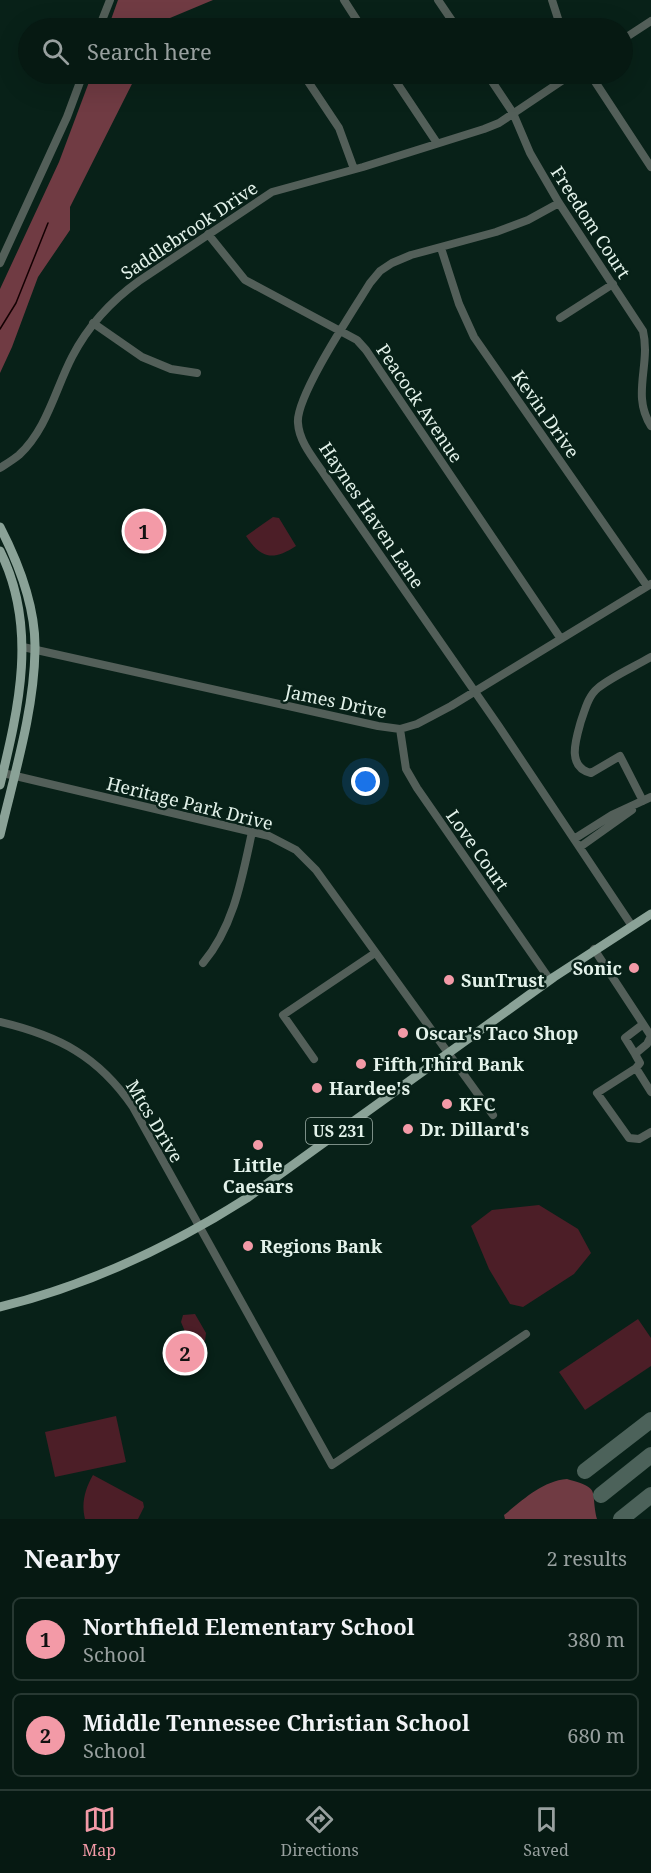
<!DOCTYPE html>
<html lang="en">
<head>
<meta charset="utf-8">
<style>
	:root { --surface:#061912; --page:#0f221b; --text:#f1f3f6; --muted:#98a09f; --line:#273832; --accent:#f39aa7 }
	body { margin:0; font-family:"Noto Serif",serif; background:var(--page); color:var(--text) }
	.you { position:absolute; left:366px; top:782px; width:21px; height:21px; margin:-15px; border:4px solid #fff; border-radius:50%; background:#1a73e8; box-shadow:0 0 0 9px #1a73e833 }
	.badge { display:grid; place-items:center; width:39px; height:39px; border-radius:50%; background:var(--accent); color:#111; font-size:20px; font-weight:700 }
	.pin { position:absolute; translate:-50% -50%; border:3px solid #fff; box-shadow:0 2px 6px #0006 }
	.list { margin:0; padding:0; list-style:none }
	h2 { display:flex; justify-content:space-between; align-items:center; height:78px; margin:0; padding:0 24px; font-size:26px }
	h2 small { font-size:20px; font-weight:400; color:var(--muted) }
	.list li { display:grid; grid-template-columns:39px 1fr auto; gap:18px; align-items:center; box-sizing:border-box; height:84px; margin:0 12px 12px; padding:0 12px; border:2px solid var(--line); border-radius:9px }
	.list b { display:block; font-size:22px; white-space:nowrap }
	.list p { margin:0; font-size:20px; white-space:nowrap; color:var(--muted) }
	.list em { font-size:20px; font-style:normal; color:var(--muted) }
	.icon { flex:none; width:33px; height:33px; fill:none; stroke:currentColor; stroke-width:2; stroke-linecap:round; stroke-linejoin:round }
	.map { position:relative; flex:none; width:651px; height:1519px; overflow:hidden }
	.search { position:absolute; background:var(--surface); box-shadow:0 6px 24px #0002; left:18px; right:18px; top:18px; height:66px; display:flex; align-items:center; gap:15px; box-sizing:border-box; padding:0 21px; border-radius:33px; color:var(--muted); font-size:22px }
	.sheet { height:270px; background:var(--surface) }
	nav { display:flex; justify-content:space-around; align-items:center; box-sizing:border-box; height:84px; border-top:2px solid var(--line); background:var(--surface); font-size:16px; color:var(--muted) }
	nav a { display:grid; justify-items:center; gap:3px }
	nav .on { color:var(--accent) }
	.map>svg:first-child { display:block }
	.green { fill:#4c1e27 }
	.forest { fill:#703b43 }
	.lines { fill:none; stroke-linecap:round; stroke-linejoin:round }
	.stream { stroke:#130002; stroke-width:1.5 }
	.taxiway { stroke:#4c625a; stroke-width:16 }
	.minor { stroke:#535f59; stroke-width:8 }
	.major { stroke:#8aa297; stroke-width:9 }
	.poi-dot { fill:#f39aa7; stroke:#082118; stroke-width:2 }
	.labels { text-anchor:middle; dominant-baseline:central; stroke-width:5; stroke-linejoin:round; paint-order:stroke }
	.shield { fill:#082118; stroke:#a1b3ab; stroke-width:1.5 }
	.shield-label { font-size:16px; font-weight:bold; fill:#e3f2ea }
	.street-label { font-size:18px; fill:#e3f2ea; stroke:#082118 }
	.poi-label { font-size:18px; font-weight:bold; fill:#e3f2ea; stroke:#082118; text-anchor:start }
</style>
</head>
<body>
<div class="map">
<svg width="651" height="1519" viewBox="0 0 651 1519">
	<rect width="100%" height="100%" fill="#082118"/>
	<path class="green" d="M273,517L279,518L296,546C273,561 261,559 246,536Z
		M539,1205L578,1229L591,1253L574,1274L523,1307L510,1304L489,1269L471,1226L492,1210Z
		M195,1314L206,1333L205,1341L195,1347L191,1346L181,1322L183,1315Z
		M638,1319L651,1338V1366L585,1410L559,1372Z
		M116,1416L126,1462L55,1477L45,1432Z
		M93,1475L143,1502L144,1507L138,1519H85C81,1503 85,1489 93,1475Z"/>
	<path class="forest" d="M118,0H213L170,18L162,28H108Z
		M92,74H137L70,207V230L38,277L12,347L0,373V289L59,162Z
		M567,1479C602,1489 590,1489 597,1519H505L504,1515C523,1500 542,1481 567,1479Z"/>
	<g class="lines">
		<path class="stream" d="M0,329L16,303L48,223"/>
		<path class="taxiway" d="M585,1471L651,1420
			M601,1495L651,1455
			M621,1519L651,1495"/>
		<path class="minor" d="M344,0L362,28
			M438,0L457,28
			M552,0L561,28
			M99,28L110,0
			M298,28L302,26
			M622,40L651,21
			M303,74L339,128L354,169
			M391,74L437,143
			M487,74L513,113L530,153L559,203L643,331C651,365 631,395 651,426
			M590,74L651,167
			M559,203L528,220L496,232L411,255L392,263L380,271L370,283C354,309 295,397 298,423C299,443 316,461 326,477L498,725L632,926
			M208,234L245,280L357,340L366,350L561,639
			M441,248L459,304L474,337L647,586
			M0,263L67,117L83,74
			M560,318L613,284
			M93,323L142,357L171,369L197,373
			M0,468C6,464 13,460 19,455C47,429 55,390 72,357C88,326 111,301 139,281L272,192L363,167L484,129L499,123L572,74
			M23,647L378,726L400,729L417,724L451,706L651,584
			M400,729L406,769L417,788L550,980
			M3,773L269,836L296,850L316,870L493,1115
			M643,801L620,756L591,773C566,767 576,739 581,721C585,710 588,696 598,688C613,676 634,667 651,657
			M574,839L612,815L651,797
			M580,847L632,810
			M594,949L651,1036L647,1044L635,1054L640,1063L636,1068L597,1093L629,1138L639,1139L651,1132
			M203,963C234,926 242,878 252,832
			M0,1022C59,1036 98,1056 133,1107L332,1465L526,1334
			M635,1054L625,1038L642,1025
			M314,1059L283,1015L375,953
			M636,1068L651,1092"/>
		<path class="major" d="M0,527C19,564 36,607 35,650C34,712 14,775 0,835
			M0,551C38,627 19,707 0,785
			M0,1307C89,1285 170,1247 247,1198L554,977L651,914"/>
	</g>
	<g class="poi-dot">
		<circle cx="634" cy="968" r="6"/>
		<circle cx="449" cy="980" r="6"/>
		<circle cx="403" cy="1033" r="6"/>
		<circle cx="361" cy="1064" r="6"/>
		<circle cx="317" cy="1088" r="6"/>
		<circle cx="447" cy="1104" r="6"/>
		<circle cx="408" cy="1129" r="6"/>
		<circle cx="258" cy="1145" r="6"/>
		<circle cx="248" cy="1246" r="6"/>
	</g>
	<g class="labels">
		<rect class="shield" x="306" y="1118" width="66" height="26" rx="4.5"/>
		<g class="shield-label">
			<text x="339" y="1131">US 231</text>
		</g>
		<g class="street-label">
			<text transform="translate(591 222) rotate(57)">Freedom Court</text>
			<text transform="translate(189 230) rotate(-34)">Saddlebrook Drive</text>
			<text transform="translate(420 403) rotate(56)">Peacock Avenue</text>
			<text transform="translate(546 414) rotate(55)">Kevin Drive</text>
			<text transform="translate(372 515) rotate(56)">Haynes Haven Lane</text>
			<text transform="translate(336 701) rotate(12)">James Drive</text>
			<text transform="translate(190 803) rotate(14)">Heritage Park Drive</text>
			<text transform="translate(478 850) rotate(55)">Love Court</text>
			<text transform="translate(155 1121) rotate(59)">Mtcs Drive</text>
		</g>
		<g class="poi-label">
			<text x="622" y="968" text-anchor="end">Sonic</text>
			<text x="461" y="980">SunTrust</text>
			<text x="415" y="1033">Oscar's Taco Shop</text>
			<text x="373" y="1064">Fifth Third Bank</text>
			<text x="329" y="1088">Hardee's</text>
			<text x="459" y="1104">KFC</text>
			<text x="420" y="1129">Dr. Dillard's</text>
			<text x="258" y="1165" text-anchor="middle">Little<tspan x="258" dy="21">Caesars</tspan></text>
			<text x="260" y="1246">Regions Bank</text>
		</g>
	</g>
</svg>
<div class="you"></div>
<div class="pin badge" style="left:144px;top:531px">1</div>
<div class="pin badge" style="left:185px;top:1353px">2</div>
<div class="search"><svg class="icon" aria-label="search" viewBox="0 0 24 24"><circle cx="10" cy="10" r="6"/><path d="M15 15l6 6"/></svg>Search here</div>
</div>
<section class="sheet">
<h2>Nearby<small>2 results</small></h2>
<ul class="list">
<li><span class="badge">1</span><div><b>Northfield Elementary School</b><p>School</p></div><em>380 m</em></li>
<li><span class="badge">2</span><div><b>Middle Tennessee Christian School</b><p>School</p></div><em>680 m</em></li>
</ul>
</section>
<nav>
<a class="on"><svg class="icon" aria-label="map" viewBox="0 0 24 24"><path d="M3 6l6-2 6 2 6-2v14l-6 2-6-2-6 2zM9 4v14M15 6v14"/></svg>Map</a>
<a><svg class="icon" aria-label="directions" viewBox="0 0 24 24"><path d="M12 3l9 9-9 9-9-9zM9 14v-3h6M13 9l2 2-2 2"/></svg>Directions</a>
<a><svg class="icon" aria-label="saved" viewBox="0 0 24 24"><path d="M7 4h10v16l-5-4-5 4z"/></svg>Saved</a>
</nav>
</body>
</html>
